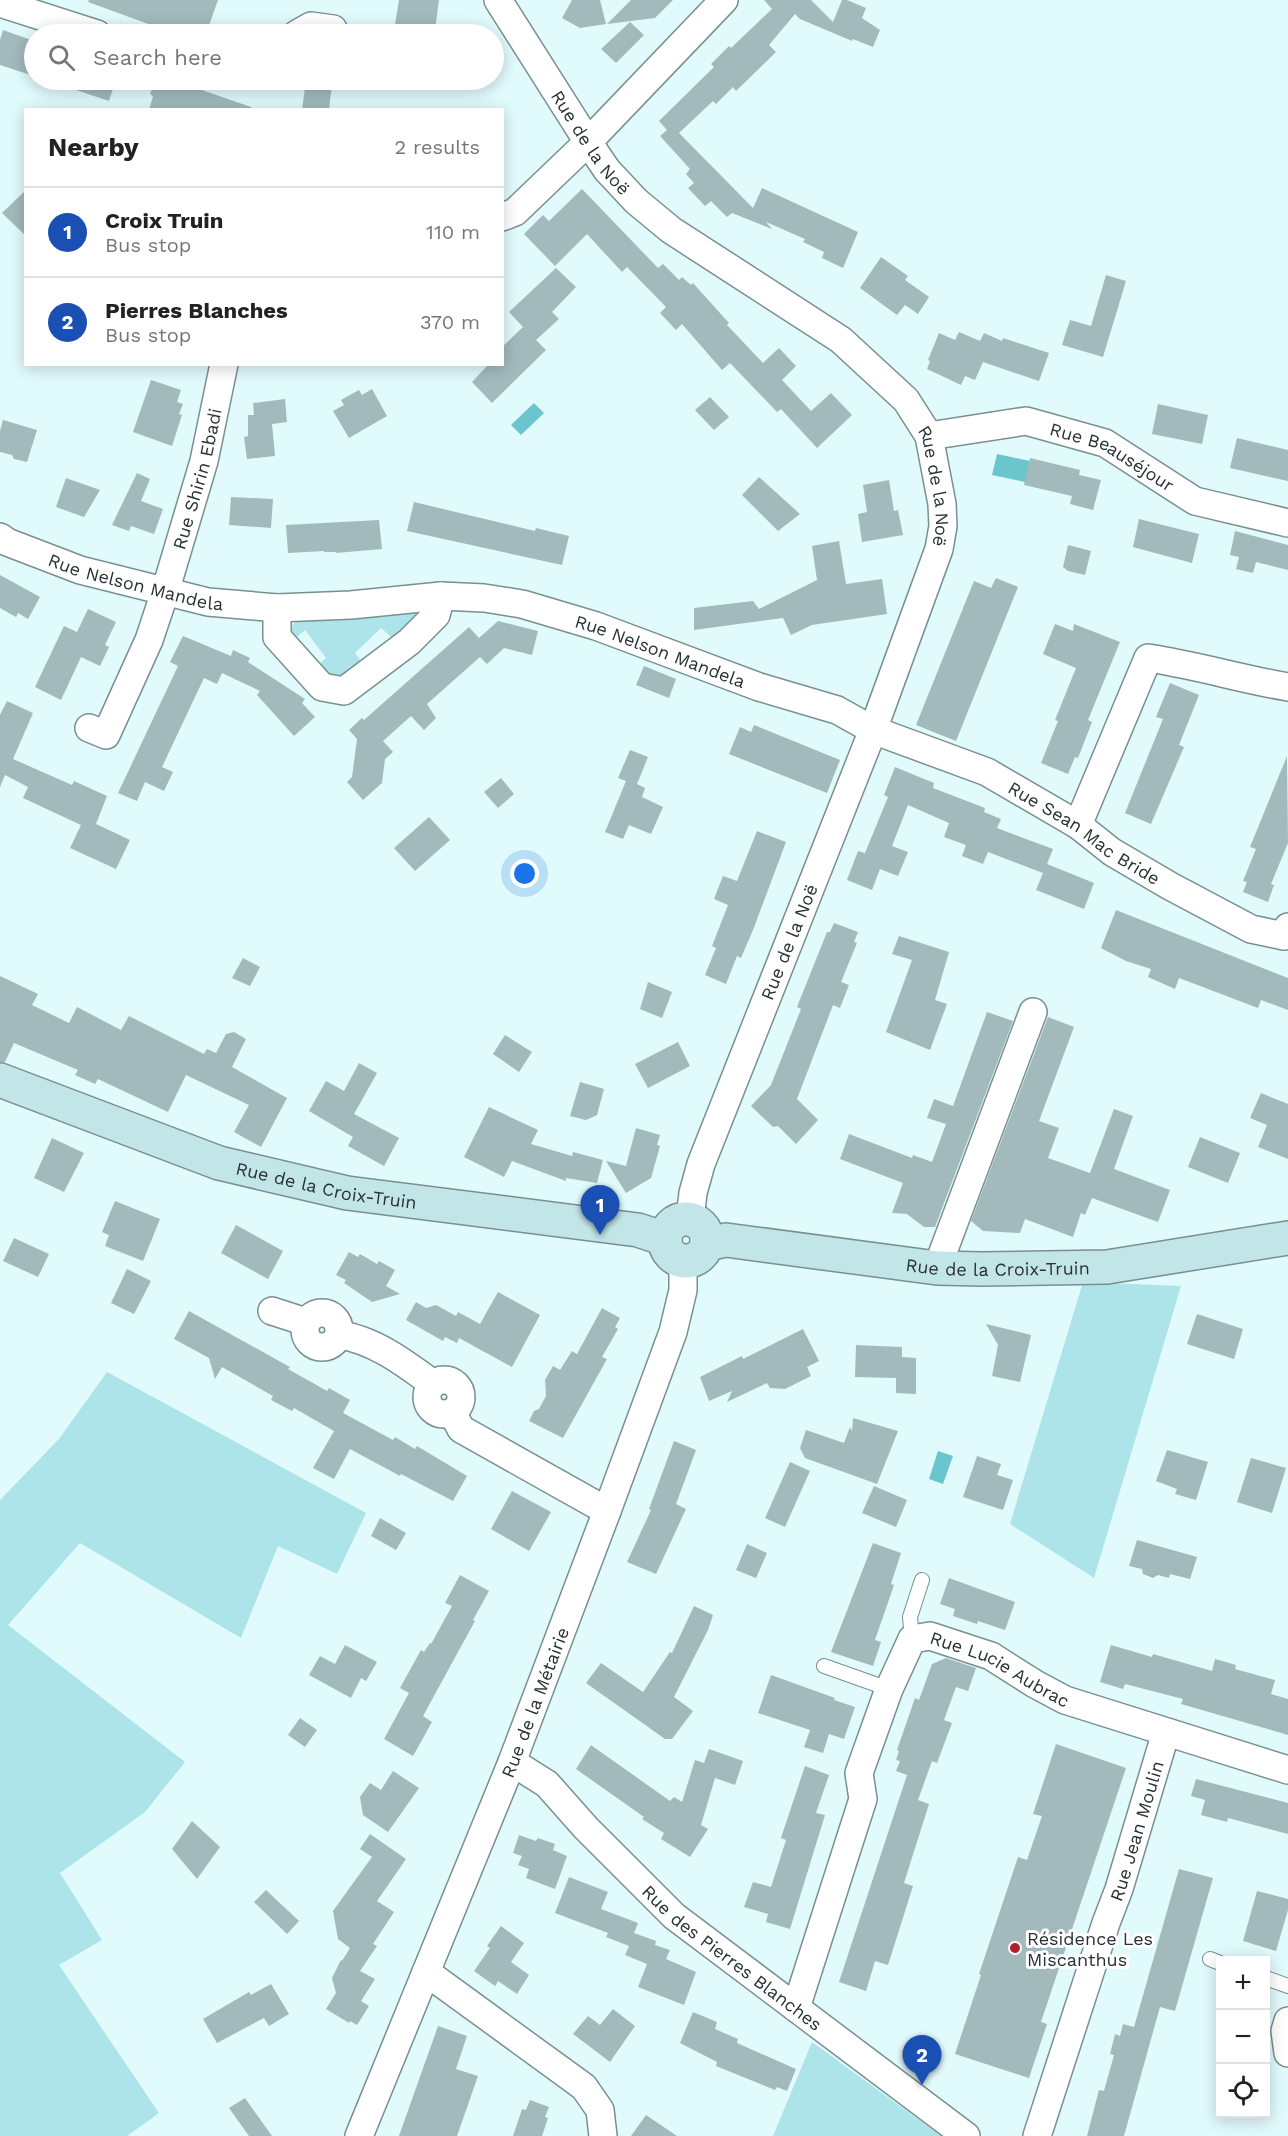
<!DOCTYPE html>
<html lang="en">
<head>
<meta charset="utf-8">
<style>
	:root { --surface:#fff; --page:#f6f6f6; --text:#222; --muted:#767676; --line:#e0e0e0; --accent:#b11e2e }
	body { margin:0; font-family:"Work Sans",sans-serif; background:var(--page); color:var(--text) }
	.controls { position:absolute; right:18px; bottom:18px; display:grid; overflow:hidden; border-radius:0px; box-shadow:0 3px 15px #0003 }
	.controls button { width:54px; height:54px; display:grid; place-items:center; padding:0; border:0; border-bottom:2px solid var(--line); background:var(--surface); color:var(--text); font:30px sans-serif }
	.you { position:absolute; left:525px; top:874px; width:21px; height:21px; margin:-15px; border:4px solid #fff; border-radius:50%; background:#1a73e8; box-shadow:0 0 0 9px #1a73e833 }
	.badge { display:grid; place-items:center; width:39px; height:39px; border-radius:50%; background:var(--accent); color:#fff; font-size:20px; font-weight:700 }
	.pin { position:absolute; translate:-50% -50px; filter:drop-shadow(0 2px 3px #0008) }
	.pin::after { content:''; position:absolute; top:32px; width:21px; height:18px; background:inherit; clip-path:polygon(0 0,100% 0,50% 100%) }
	.list { margin:0; padding:0; list-style:none }
	h2 { display:flex; justify-content:space-between; align-items:center; height:78px; margin:0; padding:0 24px; font-size:26px }
	h2 small { font-size:20px; font-weight:400; color:var(--muted) }
	.list li { display:grid; grid-template-columns:39px 1fr auto; gap:18px; align-items:center; box-sizing:border-box; height:90px; padding:0 24px; border-top:2px solid var(--line) }
	.list b { display:block; font-size:22px; white-space:nowrap }
	.list p { margin:0; font-size:20px; white-space:nowrap; color:var(--muted) }
	.list em { font-size:20px; font-style:normal; color:var(--muted) }
	.icon { flex:none; width:33px; height:33px; fill:none; stroke:currentColor; stroke-width:2; stroke-linecap:round; stroke-linejoin:round }
	.map { position:relative; flex:none; width:1288px; height:2136px; overflow:hidden }
	.search { position:absolute; background:var(--surface); box-shadow:0 3px 15px #0003; left:24px; top:24px; width:480px; height:66px; display:flex; align-items:center; gap:15px; box-sizing:border-box; padding:0 21px; border-radius:33px; color:var(--muted); font-size:22px }
	.panel { position:absolute; background:var(--surface); box-shadow:0 3px 15px #0003; left:24px; top:108px; width:480px; height:258px; border-radius:0px }
	.map>svg:first-child { display:block }
	.green { fill:#ace4e9 }
	.water { fill:#6ac5cd }
	.building { fill:#a2babc }
	.lines { fill:none; stroke-linecap:round; stroke-linejoin:round }
	.service-casing { stroke:#798f91; stroke-width:16 }
	.minor-casing { stroke:#798f91; stroke-width:30 }
	.secondary-casing { stroke:#798f91; stroke-width:36 }
	.service { stroke:#fff; stroke-width:14 }
	.minor { stroke:#fff; stroke-width:27 }
	.secondary { stroke:#c2e5e8; stroke-width:33 }
	.poi-dot { fill:#b11e2e; stroke:#fff; stroke-width:2 }
	.labels { text-anchor:middle; dominant-baseline:central; stroke-width:6; stroke-linejoin:round; paint-order:stroke }
	.street-label { font-size:18px; fill:#293233; stroke:#fff }
	.poi-label { font-size:18px; fill:#293233; stroke:#fff; text-anchor:start }
</style>
</head>
<body>
<div class="map">
<svg width="1288" height="2136" viewBox="0 0 1288 2136">
	<rect width="100%" height="100%" fill="#e1fafc"/>
	<path class="green" d="M415,609L419,613L418,619L395,640L381,628L355,653L365,666L342,680L323,676L315,668L326,658L305,630L291,642L288,633L294,623L304,618Z
		M1083,1282L1181,1286L1094,1578L1010,1524Z
		M107,1372L366,1513L337,1574L278,1546L241,1638L80,1543L8,1625L185,1762L145,1812L60,1873L102,1940L59,1965L159,2113L127,2136H0V1500L59,1439Z
		M812,2042L941,2136H773Z"/>
	<path class="water" d="M534,403L544,413L521,435L511,425Z
		M997,454L1030,461L1025,482L992,475Z
		M938,1451L953,1456L943,1484L929,1479Z"/>
	<path class="building" d="M89,0H218L206,34H160L162,29L88,2Z
		M399,0H439L435,30L395,25Z
		M572,0H600L606,24L580,28L562,18Z
		M631,0H673L655,18L607,24Z
		M764,0H811L833,22L842,0H847L866,8L862,18L880,30L873,47L853,39L852,41L800,19L795,14L769,45L776,52L736,91L733,87L716,104L713,101L679,133L753,208L762,188L858,232L843,268L822,258L824,252L803,242L805,239L766,222L772,229L732,213L727,217L711,201L705,206L688,188L694,183L686,174L690,169L660,136L667,130L659,121L714,67L711,64L729,46L731,48L772,9Z
		M630,22L644,35L616,63L601,49Z
		M3,30L34,41V76L0,65V40Z
		M56,80H116L109,101L55,83Z
		M155,80H173L251,107V110H149L153,96L150,94Z
		M306,80L332,84L329,110H302Z
		M582,189L658,268L663,264L679,280L682,277L691,285L693,283L729,323L727,325L763,363L779,348L796,366L782,380L811,411L831,393L852,415L817,448L781,409L777,412L730,363L722,370L682,324L676,330L660,313L666,307L627,267L622,272L587,234L555,266L524,234L543,215L549,221Z
		M26,190V236L2,213Z
		M881,257L908,276L905,280L929,297L918,314L905,305L897,315L860,288Z
		M556,268L576,287L552,312L559,319L536,340L546,350L492,403L472,382L489,364H502V347L523,327L509,312Z
		M1106,275L1126,281L1103,357L1062,345L1070,320L1091,326Z
		M959,332L980,341L984,333L1002,341L1003,338L1049,353L1039,381L983,362L975,380L965,376L961,385L927,369L930,361L928,360L939,333L955,340Z
		M151,380L181,390L177,402L183,404L179,414L182,415L172,446L133,432Z
		M372,389L387,416L349,438L333,411L344,405L341,400L359,390L362,395Z
		M710,397L729,417L714,430L695,410Z
		M285,399L287,422L272,424L275,456L247,459L244,437L248,436V415H254L253,403Z
		M1158,404L1208,415L1202,444L1152,434Z
		M3,420L37,430L27,462L14,459L12,455L0,452V431Z
		M1237,438L1288,450V481L1230,468Z
		M1030,458L1080,470L1079,475L1101,480L1093,510L1070,504L1072,496L1024,485Z
		M137,473L150,479L141,501L163,509L154,534L131,526L129,531L112,525Z
		M759,477L800,514L778,531L742,495Z
		M66,478L100,490L84,517L56,507Z
		M889,480L894,511L898,510L903,535L862,542L858,514L867,512L863,485Z
		M231,497L273,499L271,528L229,525Z
		M414,502L535,531L536,528L569,536L562,565L407,531Z
		M1139,519L1199,534L1192,563L1133,547Z
		M379,520L382,549L336,553V552H324V551L288,553L286,525Z
		M1235,531L1288,545V570L1256,562L1253,573L1236,569L1239,557L1230,555Z
		M839,541L846,584L882,579L887,614L812,625L791,635L783,618L694,630V608L753,601L759,609L817,580L812,546Z
		M1068,545L1091,551L1085,575L1068,571L1063,567Z
		M0,575L40,597L28,619L18,613L16,617L0,608Z
		M996,578L1018,587L956,741L916,725L974,581L991,588Z
		M88,609L116,622L105,645L109,647L100,666L81,657L61,700L35,687L64,626L77,632Z
		M498,621L538,631L532,655L504,648L487,664L480,657L427,704L436,718L424,730L411,716L383,741L393,752L385,759L382,783L363,800L347,782L352,777L357,739L349,730L362,718L364,720L469,627L479,638Z
		M1055,624L1073,631L1074,624L1120,642L1088,720L1092,722L1078,758L1075,757L1068,774L1041,763L1058,721L1055,720L1076,668L1043,654Z
		M183,636L231,656L233,650L250,658L248,662L305,699L302,703L315,717L294,736L257,695L260,691L222,673L217,684L204,678L162,767L173,772L164,791L145,782L137,801L118,793L178,666L170,662Z
		M644,666L676,679L669,698L636,685Z
		M1170,683L1199,695L1179,745L1184,747L1151,824L1125,813L1163,719L1156,717Z
		M7,701L33,713L13,759L72,785L74,781L107,796L96,824L130,840L116,869L70,848L81,825L23,798L28,787L5,775L0,787V715Z
		M754,725L840,760L827,793L729,754L740,727L751,732Z
		M630,750L648,757L637,784L645,788L642,797L663,807L651,834L629,825L623,839L605,832L626,781L618,778Z
		M1287,756L1288,843L1271,884L1274,885L1268,902L1243,892L1247,882L1243,881L1256,849L1250,847Z
		M895,767L934,783L933,788L985,808L984,812L1001,819L997,828L1053,849L1047,864L1094,883L1084,909L1036,890L1043,873L988,852L983,864L962,856L966,845L944,837L949,823L908,805L892,846L908,852L898,876L880,869L872,890L847,880L858,851L865,853L888,797L884,795Z
		M501,778L514,794L498,808L484,792Z
		M429,817L450,840L415,871L394,848Z
		M757,831L786,842L753,930L741,958L737,956L726,984L705,975L716,948L712,946L728,905L714,899L723,876L737,881Z
		M1116,910L1288,978V1010L1261,1000L1258,1008L1179,978L1175,989L1148,977L1151,969L1126,961L1101,948Z
		M834,923L858,932L854,942L857,943L841,982L849,985L840,1008L833,1005L797,1099L818,1120L796,1144L778,1126L773,1127L751,1106L771,1085L801,1009L797,1007L827,932H830Z
		M899,936L949,952L935,1000L947,1004L930,1050L886,1032L912,960L892,954Z
		M243,958L260,967L250,986L232,978Z
		M0,976L38,994L32,1005L69,1023L77,1007L121,1030L129,1016L204,1054L207,1049L216,1053L226,1034L234,1032L246,1039L232,1067L287,1098L261,1147L234,1132L249,1105L186,1075L168,1112L98,1079L95,1084L75,1075L78,1070L14,1043L5,1062H0Z
		M648,982L672,992L662,1018L640,1009Z
		M987,1012L1013,1021L935,1227H924L907,1214L892,1213L903,1183L840,1159L849,1134L912,1158L913,1155L932,1162L946,1124L927,1118L934,1099L953,1106Z
		M1048,1017L1074,1027L1039,1121L1059,1128L1048,1158L1090,1173L1114,1109L1133,1116L1114,1169L1170,1190L1158,1222L1092,1198L1085,1215L1081,1213L1073,1237L1025,1219L1020,1233L983,1231L971,1221Z
		M505,1035L532,1052L519,1072L493,1054Z
		M678,1042L690,1066L648,1088L635,1064Z
		M359,1063L377,1073L354,1114L399,1138L384,1166L348,1146L353,1137L309,1111L326,1081L344,1091Z
		M580,1082L604,1089L597,1115L586,1120L570,1116Z
		M1261,1093L1288,1104V1159L1258,1147L1267,1125L1250,1118Z
		M489,1107L538,1130L531,1144L572,1156L573,1152L603,1160L597,1183L566,1178V1181L512,1161L504,1177L464,1157Z
		M636,1128L660,1135L657,1145L660,1146L651,1178L626,1193L606,1161L626,1166Z
		M1200,1137L1240,1153L1228,1183L1188,1167Z
		M52,1138L84,1153L64,1192L34,1178Z
		M115,1201L160,1219L143,1261L105,1246L109,1235L102,1232Z
		M236,1225L283,1251L268,1279L221,1253Z
		M14,1238L49,1254L38,1277L3,1261Z
		M349,1252L358,1257L360,1254L377,1264L379,1261L395,1270L386,1286L400,1294L372,1302L344,1283L346,1280L336,1275Z
		M127,1269L151,1281L134,1314L111,1303Z
		M498,1292L540,1315L512,1367L459,1338L457,1343L445,1337L443,1341L406,1320L416,1302L426,1308L436,1305L456,1316L458,1312L480,1324Z
		M602,1308L620,1318L615,1327L618,1329L602,1357L607,1359L563,1438L529,1421L534,1411L539,1409L546,1396L545,1380L553,1366L560,1370L572,1351L577,1354Z
		M189,1311L290,1367L288,1369L327,1391L329,1388L350,1400L343,1413L393,1440L395,1437L415,1449L417,1446L467,1476L453,1501L401,1474L400,1476L350,1449L334,1479L313,1468L334,1431L294,1408L292,1411L271,1400L273,1396L222,1367L215,1379L209,1358L174,1339Z
		M1197,1314L1243,1329L1234,1359L1187,1344Z
		M986,1324L1031,1335L1020,1382L992,1376L998,1345Z
		M803,1329L819,1361L807,1367L811,1376L785,1389L770,1388L767,1383L727,1402L732,1391L709,1401L700,1377L742,1356L743,1359Z
		M856,1345L902,1347V1357L916,1358V1394L896,1393V1378L855,1377Z
		M853,1418L898,1431L877,1484L805,1458L800,1448L806,1430L844,1443L850,1427L852,1431Z
		M674,1441L696,1450L676,1504L686,1509L656,1574L627,1562L651,1510L649,1509Z
		M1167,1450L1208,1462L1196,1500L1175,1494L1177,1489L1156,1481Z
		M977,1456L1001,1464L997,1475L1013,1480L1003,1510L963,1497Z
		M1251,1458L1286,1468L1272,1513L1237,1502Z
		M790,1462L810,1471L785,1527L765,1518Z
		M874,1486L907,1500L896,1527L862,1513Z
		M512,1491L551,1512L529,1551L491,1529Z
		M380,1518L406,1533L396,1550L371,1536Z
		M1137,1540L1197,1557L1190,1579L1170,1574L1169,1578L1158,1575L1153,1578L1143,1574L1142,1569L1129,1566Z
		M873,1543L901,1553L891,1584L894,1585L875,1640L881,1642L873,1666L831,1652Z
		M747,1544L767,1553L756,1578L736,1570Z
		M460,1575L489,1591L473,1620L475,1621L423,1716L432,1722L413,1756L384,1739L409,1693L400,1688L421,1650L424,1652L430,1643L431,1644L452,1606L445,1603Z
		M949,1578L1015,1602L1005,1630L978,1621L977,1624L953,1616L955,1609L940,1604Z
		M694,1606L713,1615L708,1630L674,1697L693,1711L672,1739H665L586,1683L601,1663L643,1692L670,1652L672,1653Z
		M345,1645L377,1662L366,1681L361,1678L351,1698L309,1675L320,1656L335,1664Z
		M1111,1645L1152,1657L1153,1654L1212,1671L1215,1659L1236,1665L1235,1669L1275,1680L1271,1694L1288,1699V1735L1181,1704L1183,1699L1125,1684L1123,1689L1100,1682Z
		M946,1658L976,1668L968,1691L956,1687L944,1720L952,1723L937,1763L932,1761L918,1800L929,1804L904,1883L913,1886L888,1965L875,1961L866,1991L839,1982L907,1775L896,1771L900,1761L896,1760L899,1751L897,1750L915,1698L919,1700L932,1664Z
		M771,1675L835,1698L834,1700L855,1707L844,1739L829,1734L823,1753L804,1747L810,1730L758,1713Z
		M300,1718L317,1730L305,1747L288,1735Z
		M1056,1744L1126,1768L1041,2022L1047,2024L1029,2078L955,2054L981,1975L979,1974L1018,1857L1027,1860L1042,1816L1033,1814Z
		M591,1745L670,1801L674,1797L682,1802L695,1760L704,1763L709,1749L743,1761L735,1785L715,1778L701,1825L708,1829L690,1857L661,1839L664,1833L642,1819L644,1817L576,1769Z
		M805,1766L829,1775L816,1813L825,1815L790,1929L766,1922L768,1914L744,1907L753,1882L771,1887L786,1840L781,1838Z
		M393,1771L419,1788L388,1832L363,1815L360,1797L370,1783L381,1790Z
		M1196,1779L1288,1803V1834L1228,1818L1227,1822L1201,1815L1205,1800L1191,1796Z
		M192,1821L220,1847L197,1879L172,1849Z
		M370,1834L406,1859L377,1901L394,1912L373,1944L377,1946L360,1971L375,1979L361,2001L369,2006L357,2025L350,2021L349,2023L326,2009L336,1993L332,1978L341,1960L342,1961L350,1948L338,1939L333,1911L372,1857L360,1849Z
		M519,1835L536,1841L538,1838L555,1844L553,1850L567,1856L555,1889L526,1878L529,1869L518,1865L522,1856L513,1853Z
		M1179,1869L1213,1878L1175,2011L1160,2007L1124,2136H1087L1099,2090L1104,2091L1114,2055L1110,2054L1115,2034L1120,2036L1123,2024L1134,2027Z
		M569,1877L608,1892L601,1909L638,1923L634,1933L656,1941L655,1945L670,1950L666,1959L696,1972L684,2005L638,1987L647,1964L625,1955L629,1946L606,1937L608,1933L555,1913Z
		M266,1890L299,1921L287,1934L254,1902Z
		M1257,1891L1288,1899V1910L1276,1951L1243,1941Z
		M501,1926L524,1943L511,1962L529,1975L517,1994L498,1981L495,1986L474,1971L490,1948L487,1946Z
		M271,1984L289,2014L269,2026L264,2018L217,2043L203,2019L249,1992L251,1995Z
		M613,2009L635,2026L610,2062L573,2034L588,2016L600,2025Z
		M693,2012L717,2022L715,2029L738,2039L737,2043L796,2069L787,2091L777,2087L775,2090L716,2066L717,2062L680,2043Z
		M438,2026L467,2036L456,2069L478,2076L457,2136H399Z
		M245,2098L272,2136H249L229,2108Z
		M530,2100L549,2107L545,2117L548,2118L542,2136H513L522,2109L526,2110Z
		M646,2115L677,2136H631Z"/>
	<g class="lines">
		<g class="service-casing">
			<path id="service" d="M912,1639L910,1617L922,1580
				M824,1666L889,1689
				M1210,1959L1220,1963
				M1266,1978L1288,1986"/>
		</g>
		<g class="minor-casing">
			<g id="minor">
				<path id="s1" d="M498,0L588,142L607,170L636,201L671,230L841,340L906,400L929,436L942,504L943,526L939,549L873,730L701,1164L693,1193L690,1219"/>
				<path d="M0,3L97,34"/>
				<path d="M297,34L311,26L333,29"/>
				<path d="M502,217L515,212L588,142L724,0"/>
				<path id="s2" d="M929,436L1026,421L1105,443L1195,501L1288,523"/>
				<path id="s3" d="M0,537L7,542L80,570L208,602L277,608L351,605L441,596L484,598L522,604L596,626L759,687L837,710L873,730L987,772L1078,825L1112,852L1170,886L1251,929L1284,936L1288,927"/>
				<path d="M277,608V637L322,687L344,691L409,642L436,615L441,596"/>
				<path id="s4" d="M89,728L106,735L149,640L165,592L204,461L224,364"/>
				<path d="M1078,825L1148,658C1196,665 1241,679 1288,687"/>
				<path d="M937,1268L1033,1012"/>
				<path d="M272,1311L306,1322"/>
				<circle cx="322" cy="1330" r="17"/>
				<path d="M339,1335C373,1339 406,1364 433,1384"/>
				<circle cx="444" cy="1397" r="17"/>
				<path d="M452,1412L461,1429L607,1511"/>
				<path id="s5" d="M512,1762L547,1784L586,1828L674,1916L966,2136"/>
				<path d="M426,1972L584,2087L600,2110L603,2136"/>
				<path id="s6" d="M796,2008L863,1799L859,1773L889,1689L912,1639L930,1636L991,1656L1035,1684L1065,1700L1288,1770"/>
				<path d="M1288,2021L1285,2031L1288,2053"/>
				<path id="s7" d="M359,2136L512,1762L607,1511L673,1332L683,1290V1262"/>
				<path id="s8" d="M1037,2136L1106,1923L1119,1889L1166,1732"/>
			</g>
		</g>
		<g class="secondary-casing">
			<g id="secondary">
				<path id="s9" d="M0,1080L219,1163L347,1193L638,1230L665,1239"/>
				<circle cx="686" cy="1240" r="21"/>
				<path id="s10" d="M708,1244L726,1240L937,1268L982,1269L1107,1267L1288,1238"/>
			</g>
		</g>
		<use href="#service" class="service"/>
		<use href="#minor" class="minor"/>
		<use href="#secondary" class="secondary"/>
	</g>
	<circle class="poi-dot" cx="1015" cy="1948" r="6"/>
	<g class="labels">
		<g class="street-label">
			<text stroke="none"><textPath href="#s1" startOffset="170">Rue de la Noë</textPath></text>
			<text stroke="none"><textPath href="#s2" startOffset="192">Rue Beauséjour</textPath></text>
			<text stroke="none"><textPath href="#s4" startOffset="291">Rue Shirin Ebadi</textPath></text>
			<text stroke="none"><textPath href="#s1" startOffset="674">Rue de la Noë</textPath></text>
			<text stroke="none"><textPath href="#s3" startOffset="144">Rue Nelson Mandela</textPath></text>
			<text stroke="none"><textPath href="#s3" startOffset="680">Rue Nelson Mandela</textPath></text>
			<text stroke="none"><textPath href="#s3" startOffset="1144">Rue Sean Mac Bride</textPath></text>
			<text transform="translate(789 942) rotate(-68)">Rue de la Noë</text>
			<text stroke="none"><textPath href="#s9" startOffset="344">Rue de la Croix-Truin</textPath></text>
			<text stroke="none"><textPath href="#s10" startOffset="292">Rue de la Croix-Truin</textPath></text>
			<text stroke="none"><textPath href="#s6" startOffset="486">Rue Lucie Aubrac</textPath></text>
			<text stroke="none"><textPath href="#s7" startOffset="468">Rue de la Métairie</textPath></text>
			<text stroke="none"><textPath href="#s8" startOffset="321">Rue Jean Moulin</textPath></text>
			<text stroke="none"><textPath href="#s5" startOffset="296">Rue des Pierres Blanches</textPath></text>
		</g>
		<g class="poi-label">
			<text x="1027" y="1938">Résidence Les<tspan x="1027" dy="21">Miscanthus</tspan></text>
		</g>
	</g>
</svg>
<div class="controls">
<button>+</button>
<button>−</button>
<button><svg class="icon" aria-label="locate" viewBox="0 0 24 24"><circle cx="12" cy="12" r="6"/><path d="M12 2v4M12 18v4M2 12h4M18 12h4"/></svg></button>
</div>
<div class="you"></div>
<div class="pin badge" style="left:600px;top:1235px;background:#1a4fb4">1</div>
<div class="pin badge" style="left:922px;top:2085px;background:#1a4fb4">2</div>
<div class="search"><svg class="icon" aria-label="search" viewBox="0 0 24 24"><circle cx="10" cy="10" r="6"/><path d="M15 15l6 6"/></svg>Search here</div>
<section class="panel">
<h2>Nearby<small>2 results</small></h2>
<ul class="list">
<li><span class="badge" style="background:#1a4fb4">1</span><div><b>Croix Truin</b><p>Bus stop</p></div><em>110 m</em></li>
<li><span class="badge" style="background:#1a4fb4">2</span><div><b>Pierres Blanches</b><p>Bus stop</p></div><em>370 m</em></li>
</ul>
</section>
</div>
</body>
</html>
